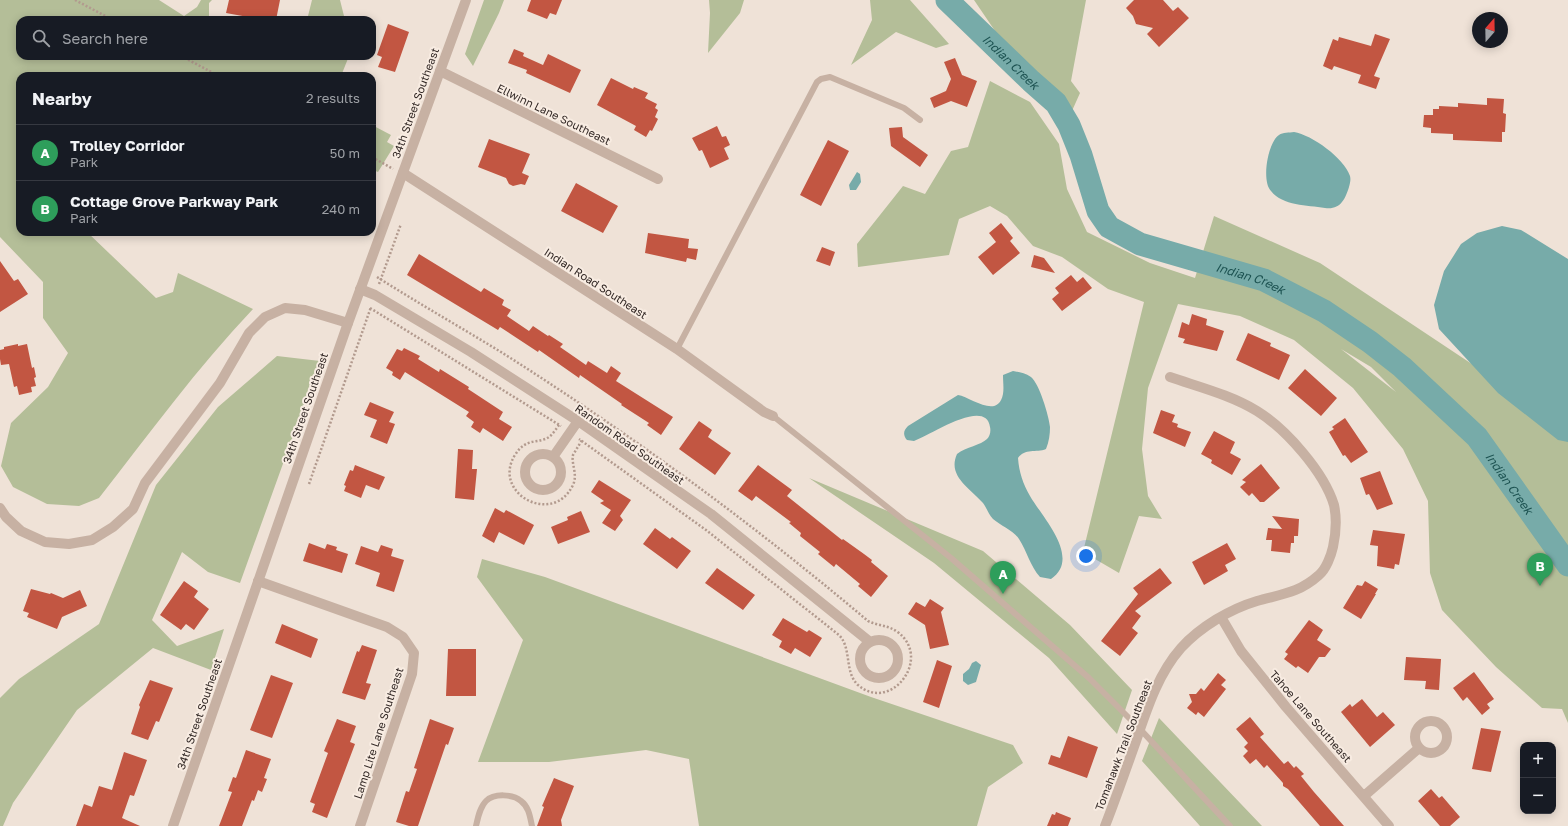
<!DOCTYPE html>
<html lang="en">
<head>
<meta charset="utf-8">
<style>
	:root { --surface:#171b24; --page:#242831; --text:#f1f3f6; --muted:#9ea1a6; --line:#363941; --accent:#91abac }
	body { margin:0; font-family:"Golos Text",sans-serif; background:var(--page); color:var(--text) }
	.controls { position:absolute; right:12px; bottom:12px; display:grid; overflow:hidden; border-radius:8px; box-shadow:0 2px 10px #0003 }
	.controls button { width:36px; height:36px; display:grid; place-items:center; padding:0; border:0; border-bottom:1px solid var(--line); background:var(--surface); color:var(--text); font:20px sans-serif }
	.compass { position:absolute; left:1472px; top:12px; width:36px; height:36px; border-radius:50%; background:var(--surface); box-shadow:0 2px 10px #0003; rotate:20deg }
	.you { position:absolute; left:1086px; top:556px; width:14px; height:14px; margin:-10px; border:3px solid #fff; border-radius:50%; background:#1a73e8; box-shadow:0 0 0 6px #1a73e833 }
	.badge { display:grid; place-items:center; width:26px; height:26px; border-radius:50%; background:var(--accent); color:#fff; font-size:13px; font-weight:700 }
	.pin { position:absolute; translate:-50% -33px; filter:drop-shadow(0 1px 2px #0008) }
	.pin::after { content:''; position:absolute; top:21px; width:14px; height:12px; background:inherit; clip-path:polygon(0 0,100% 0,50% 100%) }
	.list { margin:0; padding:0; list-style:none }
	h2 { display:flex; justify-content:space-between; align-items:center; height:52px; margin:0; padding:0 16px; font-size:17px }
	h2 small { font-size:13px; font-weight:400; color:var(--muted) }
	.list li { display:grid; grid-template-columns:26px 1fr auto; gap:12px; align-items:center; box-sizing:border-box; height:56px; padding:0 16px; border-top:1px solid var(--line) }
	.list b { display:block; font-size:15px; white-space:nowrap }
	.list p { margin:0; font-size:13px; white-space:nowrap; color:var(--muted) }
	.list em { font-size:13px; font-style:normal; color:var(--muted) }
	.icon { flex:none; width:22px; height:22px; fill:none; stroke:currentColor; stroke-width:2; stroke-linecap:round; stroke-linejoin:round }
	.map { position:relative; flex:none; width:1568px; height:826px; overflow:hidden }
	.search { position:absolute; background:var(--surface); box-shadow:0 2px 10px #0003; left:16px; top:16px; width:360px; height:44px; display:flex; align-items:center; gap:10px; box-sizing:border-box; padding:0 14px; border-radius:12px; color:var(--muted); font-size:15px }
	.panel { position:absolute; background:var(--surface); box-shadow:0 2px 10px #0003; left:16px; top:72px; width:360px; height:164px; border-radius:12px }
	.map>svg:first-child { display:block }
	.green { fill:#b4be98; fill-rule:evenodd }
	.water { fill:#77aba9 }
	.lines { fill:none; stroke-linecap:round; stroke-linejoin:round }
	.river { stroke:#77aba9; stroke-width:23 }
	.building { fill:#c25642 }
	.path { stroke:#b29a8e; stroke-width:2.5; stroke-dasharray:2 2; stroke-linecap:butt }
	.service { stroke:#c7b1a3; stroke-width:6 }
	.minor { stroke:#c7b1a3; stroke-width:10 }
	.tertiary { stroke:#c7b1a3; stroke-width:10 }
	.labels { text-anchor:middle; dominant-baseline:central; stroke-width:4; stroke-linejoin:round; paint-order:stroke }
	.street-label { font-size:11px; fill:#322825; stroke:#f8ece2 }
	.water-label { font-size:12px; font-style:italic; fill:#1c5251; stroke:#f8ece2 }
</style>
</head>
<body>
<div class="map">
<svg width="1568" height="826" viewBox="0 0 1568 826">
	<rect width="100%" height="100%" fill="#efe2d7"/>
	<path class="green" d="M0,0H159L184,16L197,7L201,0H212L209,3V20H20V56H349L341,76H20V232H87L156,298L173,292L178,273L253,309C197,368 149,434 99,498L79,506L47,504L13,487L1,466L11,423L48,387L68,353L43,318V282L0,237Z
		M312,0H340L345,20H307Z
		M484,0H504L499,13L473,66L465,54Z
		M709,0H744L740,13L708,53L710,13Z
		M870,0H910L949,44L936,48L896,32L851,65L872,20Z
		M974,0H1086L1071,81L1080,93L1063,131Z
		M990,81L1030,102L1059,144L1067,189L1087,232L1150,263L1195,278L1214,216L1320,263L1568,428V723L1562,709L1542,708L1496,667L1442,610L1430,573L1428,501L1403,449L1353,388L1294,340L1240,316L1178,304L1148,388L1142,449L1148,496L1162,519L1139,516L1119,573L1083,552L1144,302L1108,289L1062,257L1033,246L1007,216L990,206L959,219L949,255L858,267L857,244L903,186L925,194L951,151L968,147ZM1341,349L1371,367L1396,392Z
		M372,125L391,135L387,142L394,146L378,172L373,170L372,171Z
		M277,356L320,361L240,583L208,572L182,552L152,620L177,646L224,629L211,670L153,648L77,710L13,803L3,826H0V698L19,679L99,624L156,485L218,407Z
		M809,478L983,551L1070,625L1132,690L1117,734L1049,658L934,563Z
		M482,559L545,577L871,697L1013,745L1023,763L988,787L977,826H699L689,759L646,750L549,762H478L523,640L477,577Z
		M1159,718L1262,826H1200L1142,761Z"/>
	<path class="water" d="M1294,132C1312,135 1344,158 1350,176C1351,180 1350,183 1349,187C1345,200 1340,210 1325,208C1307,205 1283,206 1271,191C1261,181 1268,142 1279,135C1283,132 1289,133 1294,132Z
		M857,172L860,174L861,182L856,190H850L849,185Z
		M1502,226L1521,230L1568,259V442L1558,440L1498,393L1439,329L1434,305L1444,271L1461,244L1477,233Z
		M1013,371C1019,372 1025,373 1031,377C1039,383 1049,416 1050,427C1050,434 1049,442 1046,449C1036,453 1025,448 1018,458C1019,472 1023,484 1030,496C1042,517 1082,558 1051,579L1040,577C1030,566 1027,551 1019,539C1013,530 1001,526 993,519C988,514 987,508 983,503C970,488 947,476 957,454C966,447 981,445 987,439C990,436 991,431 990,427C986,397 929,436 914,441L907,440C903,435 903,431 908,426L958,395C971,397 998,420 1003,394C1004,388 1003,382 1003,375Z
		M976,661L981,665L976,682L968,685L963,681V674L969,669L972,663Z"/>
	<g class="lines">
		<path class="river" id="s1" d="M947,0L1031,81L1056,103L1069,125L1081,155L1098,211L1109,227L1140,244L1264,280L1324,311L1370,342L1402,367L1477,437L1568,565"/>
	</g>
	<path class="building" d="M229,0H280L276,20H247L248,17L226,13Z
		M531,0H562L556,15L550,13L547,19L527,11Z
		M1134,0H1163L1173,11L1178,7L1189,18L1159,47L1147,34L1153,28L1136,24L1133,16L1126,8Z
		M388,24L409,32L395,72L378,67L382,57L377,55Z
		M1375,34L1390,39L1374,76L1380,78L1376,89L1358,83L1361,75L1334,66L1332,70L1323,66L1333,39L1338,41L1339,37L1371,46Z
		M514,49L524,53L523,56L543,65L548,54L581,70L570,93L526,73L527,70L508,63Z
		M955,58L962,75L977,81L967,107L951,101L934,108L930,98L946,91L951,79L944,62Z
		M611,78L633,89L634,87L648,93L645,98L657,104L655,108L658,110L655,117L658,119L652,131L650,130L646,137L634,130L636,126L597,105Z
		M1487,98L1504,99L1503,113L1506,114L1505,132H1502V142L1453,140V134L1431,133V128L1423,127L1424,115H1433V109H1439V106L1458,107V103L1487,105Z
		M717,126L722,137L726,136L730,145L724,148L729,159L710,168L702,150L699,151L692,138Z
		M902,127L903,137L928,155L920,167L891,146L889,128Z
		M489,139L530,154L522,173L529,176L525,185L521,184L513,186L509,184L506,178L478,167Z
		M828,140L849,151L821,206L800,195Z
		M576,183L618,206L603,233L561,211Z
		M1001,223L1013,238L1010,241L1020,253L993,275L978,257L996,242L989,233Z
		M648,233L689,239L688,248L698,249L696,260L687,258L686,262L645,253Z
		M822,247L835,252L830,266L816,261Z
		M419,254L481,292L484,288L504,300L502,305L511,310L507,316L529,331L533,326L548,336L549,335L563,344L560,347L586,365L588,361L607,373L611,366L621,373L616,381L673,417L661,435L647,425L649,423L621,405L622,404L580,375L579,378L539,350L538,352L500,327L498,330L407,275Z
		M1034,255L1044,258L1055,273L1031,267Z
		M0,261L14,281L18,279L28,294L0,312Z
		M1071,275L1077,282L1083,277L1092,288L1062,311L1052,299L1059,293L1055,288Z
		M1192,314L1207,319L1206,325L1224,331L1217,351L1183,343L1185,339L1178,337L1182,322L1189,325Z
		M1248,333L1271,343L1270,346L1290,355L1279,380L1236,360Z
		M18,344V346L27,344L32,368L34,367L36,377L34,378L36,386L31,387L32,392L19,395L17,386L14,387L9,364L1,365L0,359V350L4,349V347Z
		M404,348L420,356L418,359L439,372L440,369L469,387L468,389L503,412L499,419L512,427L503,441L483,428L480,433L471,427L474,422L466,416L469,412L405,372L400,380L392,375L393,372L386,368L397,349L402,351Z
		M1305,369L1337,398L1321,416L1288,388Z
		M370,402L394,412L389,422L395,424L387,444L370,437L377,420L364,415Z
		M1161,410L1175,415L1172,422L1178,424L1177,427L1191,432L1185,447L1153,433Z
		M1345,418L1368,452L1351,463L1345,455L1343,456L1329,432L1334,429L1332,427Z
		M699,421L712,430L708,437L731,453L715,475L679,449Z
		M1214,431L1235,442L1230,453L1241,459L1232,475L1211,463L1212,460L1201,454Z
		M458,449L473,450L472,469H477L474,500L455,498Z
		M1261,464L1280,488L1264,502H1260L1252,493L1249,496L1240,487L1246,482L1242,480Z
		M355,465L385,477L379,490L366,485L361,498L344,491L346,486L344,485L350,470L353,471Z
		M758,465L792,490L787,496L842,540L843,539L864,554L872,560L871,562L888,576L871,597L858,586L860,584L836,564L834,567L818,554L820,552L800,536L801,533L789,523L791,522L756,496L752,501L738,491Z
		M1380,471L1393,504L1377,510L1369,494L1366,495L1360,478Z
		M599,480L631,500L620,516L623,520L615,531L602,523L611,510L600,503L604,501L591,492Z
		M495,508L504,513L506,510L534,525L524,545L499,532L494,543L482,536Z
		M581,511L590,532L558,544L551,527L568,520L567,517Z
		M1272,516L1299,519L1298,536H1294V543H1291L1290,553L1271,551L1272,540H1266L1268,528L1282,529Z
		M655,528L670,539L672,537L691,551L677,569L643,544Z
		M1373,530L1405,534L1399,565L1395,564L1394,569L1377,566L1378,546L1370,545Z
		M309,543L325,549L327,544L337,547L336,550L348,554L342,573L303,561Z
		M1227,543L1236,559L1225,565L1228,571L1204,585L1192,562Z
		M381,545L393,549L391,556L404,560L394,592L376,586L380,573L355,564L361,546L378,552Z
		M717,568L755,595L743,610L705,583Z
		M1160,568L1172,583L1135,611L1141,616L1132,628L1138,633L1120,656L1101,641L1138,594L1133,588Z
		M184,581L198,591L194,597L209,609L194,630L186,624L181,630L160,615Z
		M1365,581L1378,589L1375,594H1376L1361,619L1343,608L1357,585L1362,586Z
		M31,589L50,594L51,593L63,598L80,590L87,606L62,617L57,629L27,617L29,613L23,611Z
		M930,599L944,608L941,612L949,645L930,649L925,625L908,614L916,602L925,607Z
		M783,618L807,632L809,630L822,638L810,657L795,648L791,654L779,647L782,641L772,635Z
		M1309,620L1323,630L1317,640L1331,649L1325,657H1319L1308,673L1298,666L1296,668L1284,659L1288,654L1285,652Z
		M282,624L318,639L311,658L275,643Z
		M362,645L377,650L366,683L371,684L365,700L342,693L357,651L359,652Z
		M448,649H476V696H446Z
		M1406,657L1441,659L1439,690L1425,689L1426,681L1404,680Z
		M937,660L952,666L939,708L923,702Z
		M1474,672L1494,699L1487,704L1490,708L1482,715L1467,697L1463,701L1453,688Z
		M1218,673L1226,680L1221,685L1226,689L1204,717L1198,712L1196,715L1187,708L1192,702L1189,694H1196L1201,688L1204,691Z
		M271,675L293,683L272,738L250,730Z
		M150,680L173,688L159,722L156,721L148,740L131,734L140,707L139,705Z
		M1362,699L1377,717L1383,712L1395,725L1370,747L1341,712L1350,704L1352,707Z
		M1250,717L1264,734L1260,737L1284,764L1288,761L1294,768L1296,766L1304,774L1301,776L1314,792L1344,826H1320L1288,789L1283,786V783L1267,765L1264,768L1256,759L1250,764L1243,756L1248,751L1244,747L1248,743L1236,729Z
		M337,719L356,726L350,742L355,744L327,818L312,812L315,804L310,802L328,753L324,751Z
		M430,719L454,728L448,745L446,744L418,826H409L396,822L406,791L409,792L417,769L414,768Z
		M1481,728L1501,731L1491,772L1472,769Z
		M1068,736L1098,747L1087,778L1048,764L1051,755L1060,758Z
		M246,750L271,759L264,778L267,779L262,792L258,790L254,801L252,800L242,826H219L232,792L228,791L233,777L236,778Z
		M124,752L147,760L134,796L130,795L122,818L140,826H76L84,804L92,807L99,786L112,790Z
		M554,778L574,786L561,820L562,826H537L544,807L542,806Z
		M1431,789L1439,798L1442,796L1460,817L1450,826H1440L1418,801Z
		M1056,812L1071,818L1068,826H1047L1052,814L1055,815Z"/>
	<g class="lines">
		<path class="path" d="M75,0L113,20
			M181,56L219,76
			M372,157L393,169
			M377,277C418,303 460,327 501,352C629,433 752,523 868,621C878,626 889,625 899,633C932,660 890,713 858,685C844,672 852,648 839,635L706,530L579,439
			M379,284L401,224
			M370,308L561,426
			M559,425C556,429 553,434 549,437C539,444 526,437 515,455C491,493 553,527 573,485C578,474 571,464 573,455L582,440
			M309,484L371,307"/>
		<path class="service" d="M677,349L817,82L821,79L830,77L904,108L920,120
			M773,416L951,558L1089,678L1140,729L1230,826
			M476,826C478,817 480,807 486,801C494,793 513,794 521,801C529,807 530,817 532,826"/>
		<path class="minor" d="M440,71L658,179
			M403,173L677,349L764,412L773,416
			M360,289L375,295L471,352L578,421L711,514L870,642
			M525 472a18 18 0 1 1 36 0a18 18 0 1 1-36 0Z
			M553,457L578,421
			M0,508L6,517L21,531L45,542L69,544L92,540L113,527L133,509L145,483L220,383L249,333L265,317L285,308L305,310L348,323
			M258,581L387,627L403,637L414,653L412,674L360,826
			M1221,617L1241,651L1286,707L1389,826
			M860 659a19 19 0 1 1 38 0a19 19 0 1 1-38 0Z
			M1415 737a16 16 0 1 1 32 0a16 16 0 1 1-32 0Z
			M1364,796L1419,748
			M1105,826C1116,798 1126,769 1136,741C1147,709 1158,674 1181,648C1200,627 1230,609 1257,601C1282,594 1299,593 1319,575C1326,569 1331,556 1333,547C1336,533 1337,519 1334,505C1324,472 1286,429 1257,411C1231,395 1199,387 1170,377"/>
		<path class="tertiary" d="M173,826L348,323L466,0"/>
	</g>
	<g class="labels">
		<g class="street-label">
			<text transform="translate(415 103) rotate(-70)">34th Street Southeast</text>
			<text transform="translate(554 114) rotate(26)">Ellwinn Lane Southeast</text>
			<text transform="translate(596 283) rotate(33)">Indian Road Southeast</text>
			<text transform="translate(305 408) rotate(-71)">34th Street Southeast</text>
			<text transform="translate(630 444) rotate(35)">Random Road Southeast</text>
			<text transform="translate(199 714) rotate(-71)">34th Street Southeast</text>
			<text transform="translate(1311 716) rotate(49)">Tahoe Lane Southeast</text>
			<text transform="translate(378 733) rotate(-72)">Lamp Lite Lane Southeast</text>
			<text transform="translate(1123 745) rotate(-69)">Tomahawk Trail Southeast</text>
		</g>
		<g class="water-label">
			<text stroke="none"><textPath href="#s1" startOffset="89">Indian Creek</textPath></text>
			<text stroke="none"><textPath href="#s1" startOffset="437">Indian Creek</textPath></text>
			<text stroke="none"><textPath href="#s1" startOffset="773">Indian Creek</textPath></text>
		</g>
	</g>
</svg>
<div class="controls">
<button>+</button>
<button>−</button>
</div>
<svg class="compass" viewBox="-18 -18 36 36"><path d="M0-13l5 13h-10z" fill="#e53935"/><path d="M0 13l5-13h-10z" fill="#9ea1a6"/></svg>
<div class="you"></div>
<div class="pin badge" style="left:1003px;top:594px;background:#2e9e5b">A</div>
<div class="pin badge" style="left:1540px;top:586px;background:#2e9e5b">B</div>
<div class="search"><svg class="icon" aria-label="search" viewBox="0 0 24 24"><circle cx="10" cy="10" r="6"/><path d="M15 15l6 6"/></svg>Search here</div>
<section class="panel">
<h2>Nearby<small>2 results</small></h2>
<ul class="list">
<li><span class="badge" style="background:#2e9e5b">A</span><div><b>Trolley Corridor</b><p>Park</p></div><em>50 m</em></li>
<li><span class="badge" style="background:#2e9e5b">B</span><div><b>Cottage Grove Parkway Park</b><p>Park</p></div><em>240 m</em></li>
</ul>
</section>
</div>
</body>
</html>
